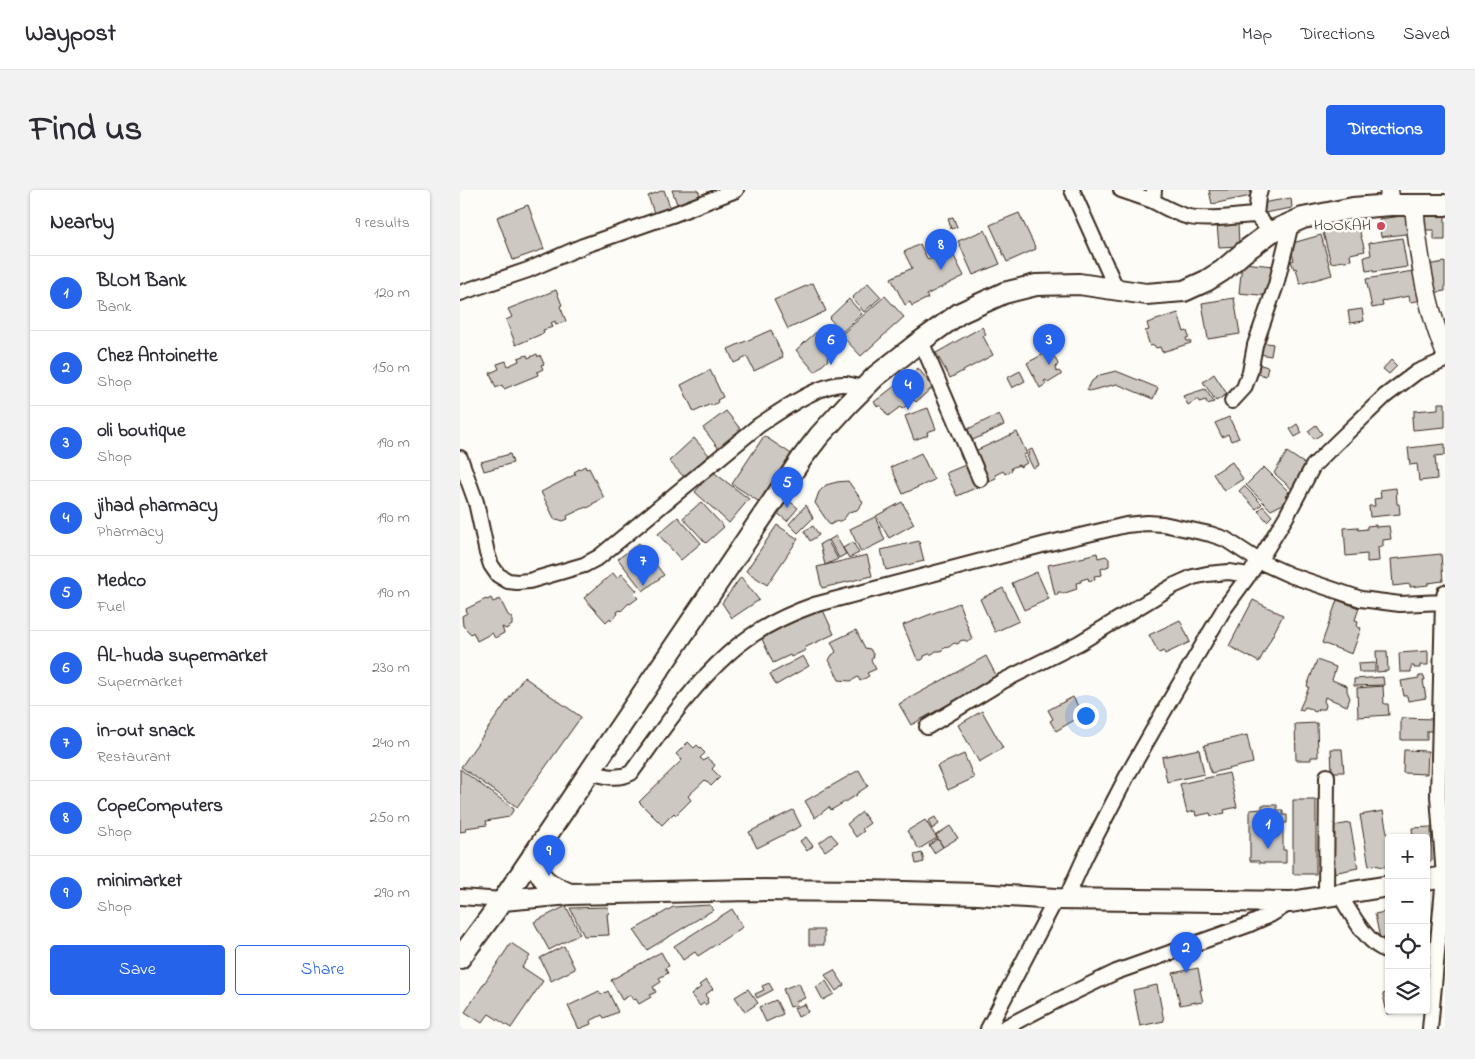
<!DOCTYPE html>
<html lang="en">
<head>
<meta charset="utf-8">
<style>
	:root { --surface:#fff; --page:#f2f2f3; --text:#2b2b33; --muted:#7c7c81; --line:#e1e1e2; --accent:#2563eb }
	body { margin:0; font-family:"Indie Flower",sans-serif; background:var(--page); color:var(--text) }
	.controls { position:absolute; right:15px; bottom:15px; display:grid; overflow:hidden; border-radius:5px; box-shadow:0 1px 4px #0004 }
	.controls button { width:45px; height:45px; display:grid; place-items:center; padding:0; border:0; border-bottom:1px solid var(--line); background:var(--surface); color:var(--text); font:25px sans-serif }
	.you { position:absolute; left:625px; top:525px; width:18px; height:18px; margin:-12px; border:4px solid #fff; border-radius:50%; background:#1a73e8; box-shadow:0 0 0 8px #1a73e833 }
	.badge { display:grid; place-items:center; width:32px; height:32px; border-radius:50%; background:var(--accent); color:#fff; font-size:16px; font-weight:700 }
	.pin { position:absolute; translate:-50% -41px; filter:drop-shadow(0 1px 2px #0008) }
	.pin::after { content:''; position:absolute; top:26px; width:18px; height:15px; background:inherit; clip-path:polygon(0 0,100% 0,50% 100%) }
	.list { margin:0; padding:0; list-style:none }
	h2 { display:flex; justify-content:space-between; align-items:center; height:65px; margin:0; padding:0 20px; font-size:21px }
	h2 small { font-size:16px; font-weight:400; color:var(--muted) }
	.list li { display:grid; grid-template-columns:32px 1fr auto; gap:15px; align-items:center; box-sizing:border-box; height:75px; padding:0 20px; border-top:1px solid var(--line) }
	.list b { display:block; font-size:19px; white-space:nowrap }
	.list p { margin:0; font-size:16px; white-space:nowrap; color:var(--muted) }
	.list em { font-size:16px; font-style:normal; color:var(--muted) }
	.actions { display:flex; gap:10px; padding:15px 20px }
	.actions a { flex:1; padding:11px 0; border:1px solid var(--accent); border-radius:5px; text-align:center; font-size:18px; color:var(--accent) }
	.actions .main { background:var(--accent); color:#fff }
	.icon { flex:none; width:28px; height:28px; fill:none; stroke:currentColor; stroke-width:2; stroke-linecap:round; stroke-linejoin:round }
	.map { position:relative; flex:none; width:985px; height:839px; overflow:hidden; border-radius:5px }
	header { display:flex; align-items:center; gap:30px; box-sizing:border-box; height:70px; padding:0 25px; background:var(--surface); border-bottom:1px solid var(--line) }
	header strong { font-size:24px }
	nav { display:flex; gap:28px; margin-inline-start:auto; font-size:18px }
	.intro { display:flex; align-items:center; justify-content:space-between; box-sizing:border-box; height:120px; padding:0 30px }
	h1 { margin:0; font-size:35px }
	.button { padding:12px 22px; border-radius:5px; background:var(--accent); color:#fff; font-size:18px; font-weight:700 }
	main { display:flex; gap:30px; padding:0 30px }
	aside { flex:1; background:var(--surface); border-radius:5px; box-shadow:0 1px 4px #0004 }
	.map>svg:first-child { display:block }
	.building { fill:#cdc8c2; stroke:#3b2a1e }
	.lines { fill:none; stroke-linecap:round; stroke-linejoin:round }
	.minor-casing { stroke:#3b2a1e; stroke-width:18 }
	.tertiary-casing { stroke:#3b2a1e; stroke-width:21 }
	.secondary-casing { stroke:#3b2a1e; stroke-width:24 }
	.minor { stroke:#fdfcf7; stroke-width:14 }
	.tertiary { stroke:#fdfcf7; stroke-width:18 }
	.secondary { stroke:#fdfcf7; stroke-width:20 }
	.poi-dot { fill:#d1495b; stroke:#fdfcf7; stroke-width:2 }
	.labels { text-anchor:middle; dominant-baseline:central; stroke-width:5; stroke-linejoin:round; paint-order:stroke }
	.poi-label { font-size:16px; fill:#3b2a1e; stroke:#fdfcf7; text-anchor:end }
</style>
</head>
<body>
<header>
<strong>Waypost</strong>
<nav><a>Map</a><a>Directions</a><a>Saved</a></nav>
</header>
<div class="intro"><h1>Find us</h1><a class="button">Directions</a></div>
<main>
<aside>
<h2>Nearby<small>9 results</small></h2>
<ul class="list">
<li><span class="badge">1</span><div><b>BLOM Bank</b><p>Bank</p></div><em>120 m</em></li>
<li><span class="badge">2</span><div><b>Chez Antoinette</b><p>Shop</p></div><em>150 m</em></li>
<li><span class="badge">3</span><div><b>oli boutique</b><p>Shop</p></div><em>190 m</em></li>
<li><span class="badge">4</span><div><b>jihad pharmacy</b><p>Pharmacy</p></div><em>190 m</em></li>
<li><span class="badge">5</span><div><b>Medco</b><p>Fuel</p></div><em>190 m</em></li>
<li><span class="badge">6</span><div><b>AL-huda supermarket</b><p>Supermarket</p></div><em>230 m</em></li>
<li><span class="badge">7</span><div><b>in-out snack</b><p>Restaurant</p></div><em>240 m</em></li>
<li><span class="badge">8</span><div><b>CopeComputers</b><p>Shop</p></div><em>250 m</em></li>
<li><span class="badge">9</span><div><b>minimarket</b><p>Shop</p></div><em>290 m</em></li>
</ul>
<div class="actions"><a class="main">Save</a><a>Share</a></div>
</aside>
<div class="map">
<svg width="985" height="839" viewBox="0 0 985 839">
	<rect width="100%" height="100%" fill="#fdfcf7"/>
	<filter id="ink" filterUnits="userSpaceOnUse"><feTurbulence type="fractalNoise" baseFrequency=".02" numOctaves="2"/><feDisplacementMap in="SourceGraphic" scale="10" xChannelSelector="R" yChannelSelector="G"/><feConvolveMatrix kernelMatrix="1 2 1 2 8 2 1 2 1" color-interpolation-filters="sRGB"/></filter>
	<g filter="url(#ink)">
		<path class="building" d="M204,0L210,17L194,23L188,6Z
			M212,0H238L240,5L217,14Z
			M749,0H795L796,5L752,14Z
			M831,8L832,18L804,23L802,13Z
			M68,15L84,59L53,70L37,27Z
			M559,23L576,59L547,72L530,35Z
			M985,23V50H974V40H964L963,24Z
			M895,24L905,61L890,64L891,70L871,73L860,31Z
			M950,25L953,43L921,47L919,29Z
			M493,27L497,37L491,39L488,28Z
			M778,33L779,56L759,57L757,34Z
			M525,40L540,74L513,85L498,51Z
			M861,45L872,85L840,94L836,78L834,79L831,71L834,70L829,54Z
			M942,48L947,77L913,82V80L906,81L904,67L911,65L909,53Z
			M460,54L468,70L490,58L504,86L466,105L468,108L452,116L450,112L445,115L431,88L452,78L444,62Z
			M985,72V101L972,103L967,75Z
			M782,73L815,76L809,106L779,103Z
			M959,80L964,110L950,112L949,106L922,111L923,116L912,118L906,89Z
			M353,93L366,121L328,139L314,110Z
			M408,93L421,107L404,122L392,108Z
			M96,100L102,115L100,116L106,131L96,135L95,131L91,133L93,137L83,140L84,143L56,155L46,130L52,127L48,119Z
			M425,106L444,127L401,166L381,145Z
			M774,108L780,144L748,149L742,113Z
			M389,109L402,124L382,142L369,128Z
			M902,119L904,131L890,133L888,121Z
			M718,123L724,142L727,141L729,147L726,148L727,151H730L731,153L702,162L700,157L696,158L694,155L690,156L685,141L689,140L687,133Z
			M363,136L383,157L371,168L370,166L367,168L368,170L355,182L336,160Z
			M522,137L526,144L523,146L533,165L490,188L476,163Z
			M311,140L323,167L294,181L287,167L274,173L268,159Z
			M801,152L813,154L811,166L799,164Z
			M591,160L598,174L595,179L597,182L599,181L601,183V185L588,193L586,190L584,191L586,194L580,198L567,173Z
			M77,164L78,167L80,165L84,174L81,175L83,179L77,182L78,185L44,199L42,195L36,198L30,183L39,179L37,174L46,171L48,176L59,171L58,168L67,165L68,168Z
			M931,170L937,176L929,184L923,179Z
			M797,174L808,177L806,186L795,183Z
			M458,178L473,197L456,212L454,210L442,219L440,217L428,226L420,215L418,217L414,212Z
			M250,180L263,207L257,210L258,212L252,216L251,214L234,222L221,195Z
			M560,181L565,191L552,198L547,188Z
			M656,181L698,198L693,209L657,194L629,201L627,200L632,191L640,185Z
			M754,184L767,204L756,211L743,192Z
			M745,199L754,212L747,214L746,210L739,212L738,209L728,215L723,206Z
			M978,213H985V237L953,240L952,227H954V221L978,219Z
			M468,218L476,239L467,242L468,245L454,250L445,226Z
			M266,221L282,241L259,259L243,238Z
			M539,224L544,235L511,251L506,240Z
			M769,227L779,248L771,251L768,244L762,247L755,233Z
			M837,234L842,243L835,247L830,239Z
			M856,235L862,244L854,249L848,241Z
			M557,242L567,264L563,265L567,273L560,277L559,275L551,278L552,280L545,284L543,281L535,285L536,288L529,291L515,261Z
			M304,246L333,265L301,313L272,294Z
			M234,248L249,265L224,287L209,271Z
			M985,254V265L975,266L977,289L959,291L957,274L950,275L948,258Z
			M572,259L579,275L573,278L567,266L569,265L568,261Z
			M827,262L848,276L833,300L814,283Z
			M461,263L474,290L443,304L431,277Z
			M50,264L53,273L24,281L21,272Z
			M772,272L783,289L764,301L753,284Z
			M510,273L520,296L497,306L486,283Z
			M125,276L126,279L129,278L144,308L132,314L133,315L127,318L126,317L107,326L108,329L103,331L97,329L95,330L81,302L116,284L114,282Z
			M804,277L829,302L825,306L829,311L811,320L786,295Z
			M252,281L289,309L269,333L235,302Z
			M388,291L403,312L397,320L389,322L383,330L375,332L370,335L355,313L359,302L366,295L377,292Z
			M784,296L802,314L796,319L779,301Z
			M936,298L937,314H939L940,324L910,327L909,316H915L914,309L921,308L920,300Z
			M327,309L338,318L327,331L316,322Z
			M241,312L264,337L246,353L223,328Z
			M442,312L454,334L429,348L416,326Z
			M346,315L353,328L338,343L329,334Z
			M803,316L812,326L807,331L798,321Z
			M218,327L241,353L221,370L198,344Z
			M415,327L425,350L401,362L390,339Z
			M317,335L338,349L307,395L286,381Z
			M916,335V337L929,336L931,349L923,350V356L918,357L919,371L907,372V364L886,366L884,338L898,337V340L907,339V336Z
			M353,336L359,345L350,351L344,341Z
			M376,346L386,364L379,368L369,350Z
			M367,350L378,369L365,375L360,354Z
			M459,351L464,371L426,380L421,360Z
			M393,352L399,363L389,368L383,358Z
			M179,353L204,385L183,401L158,369Z
			M637,363L638,368L646,366L649,369V376L641,379L642,385L634,386L635,389L629,391L628,388L621,390V392L616,393L617,399L602,404L601,402H598V405H595L588,375L625,367V366Z
			M981,364L983,391L968,393V395L950,397V394L933,396L931,369Z
			M407,365L412,386L362,398L357,377Z
			M577,382L589,409L564,420L552,393Z
			M153,383L157,388L162,384L177,401L174,404L178,408L170,414L169,413L161,421L160,420L157,422L158,424L151,430L150,428L146,432L124,408Z
			M281,387L299,410L272,428L262,413Z
			M543,398L559,431L535,442L520,409Z
			M31,408L33,412L40,409L48,425L52,428V435L46,439L42,437L44,443L35,448L32,443L17,451L13,442L11,444L3,436L2,426L7,423L6,419L26,409L27,410Z
			M793,410L823,425L799,472L769,456Z
			M877,410L899,418L895,430L898,431L897,437L901,438L892,464L862,453Z
			M499,413L512,449L509,451H506L504,450L500,451L498,454L494,453L489,457L484,458L481,461H476L472,464H469L464,466V468L462,470H459L457,469L443,435Z
			M362,418L374,444L344,458L346,460L331,467L330,465L313,473L301,447L331,431Z
			M720,430L730,452L705,464L704,461L699,463L689,445Z
			M396,440L405,458L410,459L414,466L411,470L416,479L407,483L409,486L400,491L398,487L391,491L379,490L369,470L372,465L376,462L371,452Z
			M916,461H927L928,481L917,482Z
			M968,461V475H960V478H954V476H951V482H940L939,463Z
			M343,466L349,476L316,495L310,484Z
			M526,466L537,487L451,535L439,514Z
			M857,470L876,477L872,490L887,496V501L890,508L887,516L865,507L864,511L866,515L865,519H858L856,522L853,521L852,519L845,517L843,521L839,520L849,497L847,496Z
			M915,473V482H899L898,474Z
			M959,486H964L965,490H963L966,508L948,511L947,506H944L941,491L959,488Z
			M64,487L121,527L57,617L1,577Z
			M923,487L924,495L894,496V489Z
			M923,496L924,514H928L929,525L898,527L897,498Z
			M613,507L623,525L596,541L590,531L593,529L588,520Z
			M522,521L543,558L519,572L498,535Z
			M941,528L976,529L975,541H967V550H941Z
			M857,533L858,567H851V570H836L835,534Z
			M787,545L793,573L751,583L744,555Z
			M228,552L234,558L237,555L245,563L240,568L244,571L247,568L255,575L252,579L260,587L251,596L245,590L228,606L231,610L216,625L214,623L202,635L179,612L222,570L216,564Z
			M739,559L744,584L707,592L702,567Z
			M871,559H882L884,582H872Z
			M944,560L968,561L967,584L943,583Z
			M504,564L514,588L488,600L477,576Z
			M0,579L54,619L49,627L26,631L27,635L5,638L6,641L0,642Z
			M399,580L408,596L396,604L397,605L371,620L369,617L355,628L345,611Z
			M769,583L777,617L764,620L765,623L751,626L750,623L736,626L735,621L727,623L720,594Z
			M833,610H856V684H833Z
			M802,615H817V620H823V625H827V633H823V660H826V673H799V671H790V620L802,619Z
			M333,620L341,636L297,658L289,642Z
			M923,621L929,654V675L924,677L914,675L909,676L900,625Z
			M402,622L410,633L402,639L404,641L396,647L387,634Z
			M475,627L479,634L472,639L468,631Z
			M465,630L477,648L459,659L447,641Z
			M890,633L898,678L873,683V636Z
			M490,636L498,648L483,657L476,645Z
			M971,637L972,671H966V648H953L952,638Z
			M371,644L378,652L365,661L359,653Z
			M346,647L353,656L347,661L340,651Z
			M478,649L483,657L474,663L469,655Z
			M462,663L464,672L456,674L454,665Z
			M250,715L253,720L187,760L174,740L213,717Z
			M106,716L120,744L89,760L74,732Z
			M148,717L149,724H147L149,745L124,746L110,718Z
			M272,719L283,737L238,766L235,762L223,770L214,756Z
			M929,721V746L920,749L915,724Z
			M349,740H364V755H349Z
			M51,753L70,766L62,777L83,791L51,838L29,824L22,833L5,822Z
			M104,756L115,779L91,791L80,768Z
			M201,762L209,776L205,778L208,783L199,788L201,792L193,797L196,802L190,805L191,807L179,814L176,809L173,810L170,805L162,810L151,790Z
			M738,778L742,800H740L743,812L736,813V812L720,815L713,783Z
			M374,780L384,795L376,801L365,785Z
			M246,790L253,799L245,805L248,809L247,810L248,813L245,815L244,813L240,816L231,805L241,797L239,795Z
			M366,791L374,804L363,810L356,797Z
			M309,793L313,800L297,808L295,804L304,800L302,796Z
			M339,793L345,808L335,812L337,815L330,817L323,799Z
			M697,795L704,831L680,836L673,800Z
			M288,799L298,813L285,822L275,807Z
			M139,801L141,805L148,801L158,822L144,828L142,825L130,831L131,834L119,839L108,816Z
			M929,802V820L946,821L927,824L923,804Z
			M316,810L323,824L306,832L299,817Z
			M345,814L348,822L338,827L334,818Z"/>
		<g class="lines">
			<g class="minor-casing">
				<path id="minor" d="M612,0L656,98
					M661,0L693,11L694,0
					M800,0L798,7L796,25L811,42
					M693,11C704,17 716,24 729,27C750,31 774,26 796,25
					M0,103L68,80L123,56L212,25L276,0
					M461,151L520,289
					M772,211L784,198L790,182L795,155L816,95L831,34
					M0,268L16,312L27,363L31,375L38,385L48,391L57,392L69,391L124,375L139,367L298,236C319,222 359,193 385,194C391,195 398,197 404,198
					M467,537L543,491L619,453L713,396L733,387L747,384L769,382L789,385
					M129,582C144,586 157,590 171,583C201,542 230,498 268,464C292,442 323,426 354,415L586,354L666,335L687,333L703,334L750,344L765,349L799,371L830,385L901,409L940,414L983,412
					M879,704C890,721 908,757 929,761
					M866,705L867,586
					M0,707L43,710
					M606,709L625,667L667,586L712,507L764,419L799,371L826,327L853,276L868,261L925,206L957,182L985,170
					M528,839L596,709
					M542,839L594,812L656,782L788,735L810,725L831,712
					M970,839L984,687L978,606L983,412L985,402"/>
			</g>
			<g class="tertiary-casing">
				<path id="tertiary" d="M929,0L931,15
					M954,15C958,64 966,116 985,162"/>
			</g>
			<g class="secondary-casing">
				<path id="secondary" d="M73,665C80,691 86,694 110,704
					M966,690L985,687
					M43,710L110,704L290,700L407,701L518,704L596,709L831,712L929,696
					M0,768L43,710L342,268L359,246L389,213L416,186L461,151L500,123L544,103L576,95L619,94L686,104L724,101L746,91L762,81L784,62L811,42L843,28L893,18L931,15H985"/>
			</g>
			<use href="#minor" class="minor"/>
			<use href="#tertiary" class="tertiary"/>
			<use href="#secondary" class="secondary"/>
		</g>
	</g>
	<circle class="poi-dot" cx="921" cy="36" r="5"/>
	<g class="labels">
		<g class="poi-label">
			<text x="911" y="36">HOOKAH</text>
		</g>
	</g>
</svg>
<div class="controls">
<button>+</button>
<button>−</button>
<button><svg class="icon" aria-label="locate" viewBox="0 0 24 24"><circle cx="12" cy="12" r="6"/><path d="M12 2v4M12 18v4M2 12h4M18 12h4"/></svg></button>
<button><svg class="icon" aria-label="layers" viewBox="0 0 24 24"><path d="M12 4l9 5-9 5-9-5zM3 14l9 5 9-5"/></svg></button>
</div>
<div class="you"></div>
<div class="pin badge" style="left:808px;top:659px">1</div>
<div class="pin badge" style="left:726px;top:783px">2</div>
<div class="pin badge" style="left:589px;top:175px">3</div>
<div class="pin badge" style="left:448px;top:220px">4</div>
<div class="pin badge" style="left:327px;top:318px">5</div>
<div class="pin badge" style="left:371px;top:175px">6</div>
<div class="pin badge" style="left:183px;top:396px">7</div>
<div class="pin badge" style="left:481px;top:80px">8</div>
<div class="pin badge" style="left:89px;top:686px">9</div>
</div>
</main>
</body>
</html>
